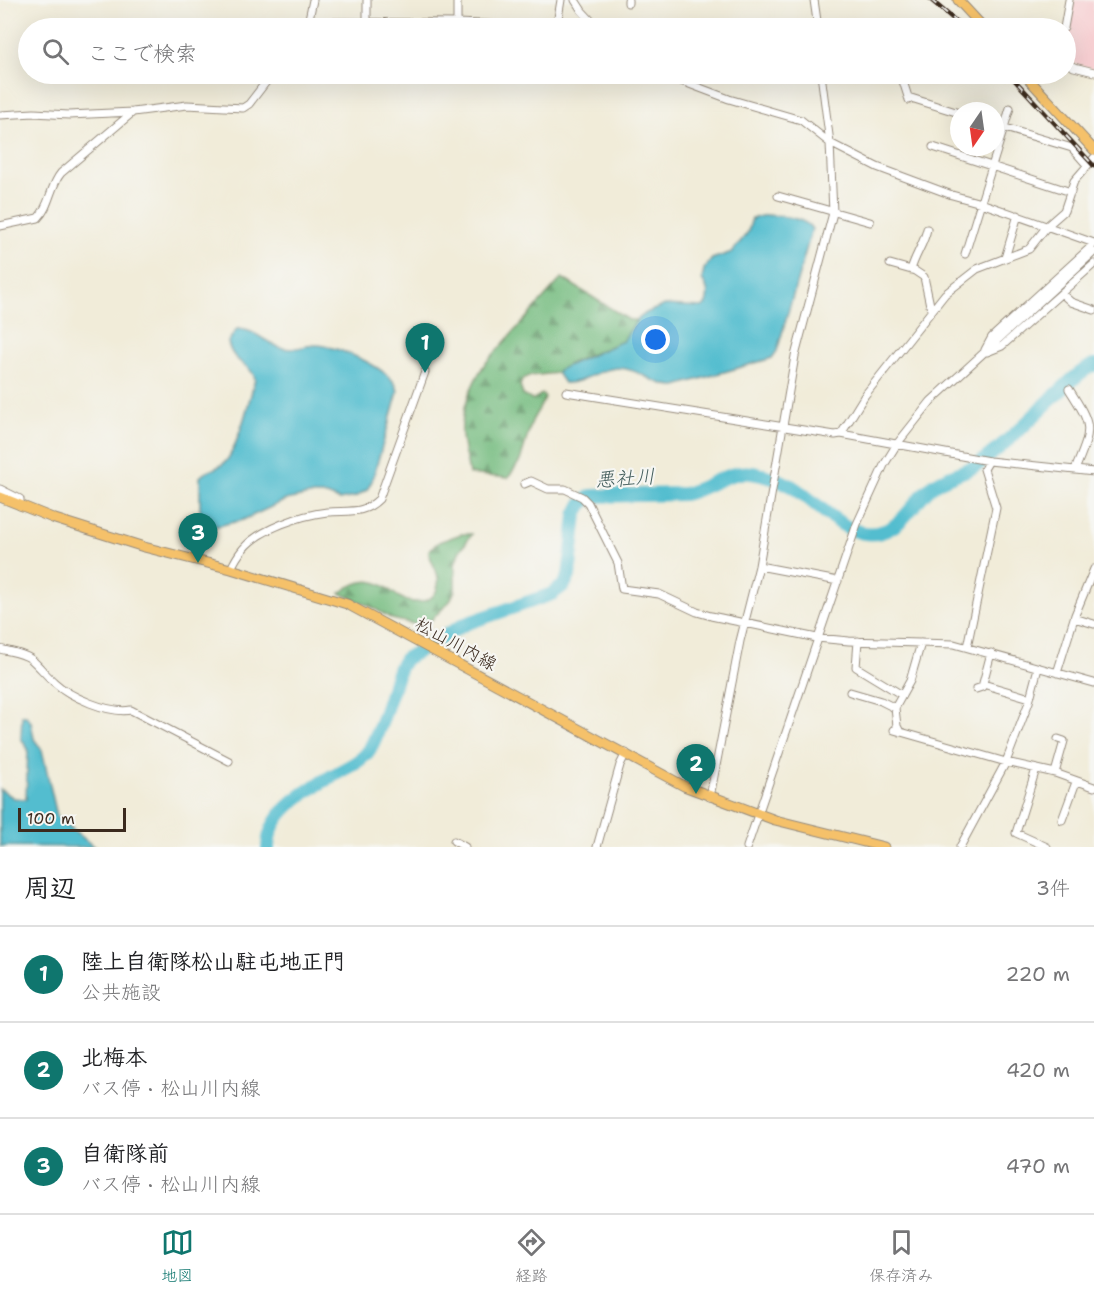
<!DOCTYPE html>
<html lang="ja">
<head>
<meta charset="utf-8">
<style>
	:root { --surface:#fff; --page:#f2f2f2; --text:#202124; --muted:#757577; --line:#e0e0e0; --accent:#0f766e }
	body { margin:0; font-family:"Shantell Sans","Klee One",sans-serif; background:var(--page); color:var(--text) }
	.compass { position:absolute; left:950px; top:102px; width:54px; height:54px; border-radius:50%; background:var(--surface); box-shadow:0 6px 24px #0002; rotate:193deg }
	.scale { position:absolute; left:18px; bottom:15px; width:108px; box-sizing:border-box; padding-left:6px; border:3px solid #3b2a1e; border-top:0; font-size:16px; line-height:21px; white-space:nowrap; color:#3b2a1e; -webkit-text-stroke:4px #f6f6f2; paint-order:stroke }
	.you { position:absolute; left:656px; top:340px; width:21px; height:21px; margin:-15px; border:4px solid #fff; border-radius:50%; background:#1a73e8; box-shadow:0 0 0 9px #1a73e833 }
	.badge { display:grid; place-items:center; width:39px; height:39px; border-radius:50%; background:var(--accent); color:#fff; font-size:20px; font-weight:700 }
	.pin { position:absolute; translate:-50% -50px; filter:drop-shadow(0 2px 3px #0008) }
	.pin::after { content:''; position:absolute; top:32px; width:21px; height:18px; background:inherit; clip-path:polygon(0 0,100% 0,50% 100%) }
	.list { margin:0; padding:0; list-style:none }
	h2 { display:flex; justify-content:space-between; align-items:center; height:78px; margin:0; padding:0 24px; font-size:26px }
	h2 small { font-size:20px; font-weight:400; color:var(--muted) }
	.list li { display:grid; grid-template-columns:39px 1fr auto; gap:18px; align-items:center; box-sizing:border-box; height:96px; padding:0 24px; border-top:2px solid var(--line) }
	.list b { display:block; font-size:22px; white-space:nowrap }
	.list p { margin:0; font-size:20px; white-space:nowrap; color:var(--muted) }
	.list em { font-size:20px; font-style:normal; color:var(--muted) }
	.icon { flex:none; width:33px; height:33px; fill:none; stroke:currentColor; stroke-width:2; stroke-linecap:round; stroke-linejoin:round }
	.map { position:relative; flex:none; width:1094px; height:847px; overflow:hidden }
	.search { position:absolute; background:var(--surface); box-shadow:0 6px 24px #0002; left:18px; right:18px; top:18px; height:66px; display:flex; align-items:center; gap:15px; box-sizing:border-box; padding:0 21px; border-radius:33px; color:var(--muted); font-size:22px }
	.sheet { height:366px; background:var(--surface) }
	nav { display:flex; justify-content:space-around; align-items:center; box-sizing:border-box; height:84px; border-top:2px solid var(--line); background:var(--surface); font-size:16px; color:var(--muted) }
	nav a { display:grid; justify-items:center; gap:3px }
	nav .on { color:var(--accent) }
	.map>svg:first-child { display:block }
	.built { fill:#f7cfd2 }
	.forest { fill:url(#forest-firs); stroke:#5a7450; stroke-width:1.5 }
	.water { fill:#52bdcf; stroke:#467476; stroke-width:1.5 }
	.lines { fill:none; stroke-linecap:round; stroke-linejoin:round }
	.river { stroke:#52bdcf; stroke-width:14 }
	.minor-casing { stroke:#968b7c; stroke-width:9 }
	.major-casing { stroke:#968b7c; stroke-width:11 }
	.minor { stroke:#fff; stroke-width:7 }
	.major { stroke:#f5c16b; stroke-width:9 }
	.rail-casing { stroke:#3b2a1e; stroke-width:4.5 }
	.rail { stroke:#f6f6f2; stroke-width:2; stroke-dasharray:7; stroke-linecap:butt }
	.labels { text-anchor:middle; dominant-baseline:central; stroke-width:4.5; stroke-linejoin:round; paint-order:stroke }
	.street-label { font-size:18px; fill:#3b2a1e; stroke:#f6f6f2 }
	.water-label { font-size:20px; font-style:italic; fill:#435d5c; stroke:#f6f6f2 }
</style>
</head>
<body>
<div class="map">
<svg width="1094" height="847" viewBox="0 0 1094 847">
	<defs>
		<pattern id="forest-firs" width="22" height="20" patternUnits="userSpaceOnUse" patternTransform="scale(1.5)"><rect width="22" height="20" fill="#78bd82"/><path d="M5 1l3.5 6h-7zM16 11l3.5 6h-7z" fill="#649a6a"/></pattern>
	</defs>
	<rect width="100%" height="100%" fill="#f6f6f2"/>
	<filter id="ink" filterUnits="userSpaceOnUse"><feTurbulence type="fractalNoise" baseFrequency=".0167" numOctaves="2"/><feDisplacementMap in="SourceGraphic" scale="12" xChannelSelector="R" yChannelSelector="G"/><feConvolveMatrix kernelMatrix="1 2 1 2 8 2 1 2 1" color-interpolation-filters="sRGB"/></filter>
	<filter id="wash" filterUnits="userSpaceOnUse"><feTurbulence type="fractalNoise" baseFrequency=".008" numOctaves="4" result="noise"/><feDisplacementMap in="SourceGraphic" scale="24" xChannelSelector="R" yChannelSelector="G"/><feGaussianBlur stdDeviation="1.35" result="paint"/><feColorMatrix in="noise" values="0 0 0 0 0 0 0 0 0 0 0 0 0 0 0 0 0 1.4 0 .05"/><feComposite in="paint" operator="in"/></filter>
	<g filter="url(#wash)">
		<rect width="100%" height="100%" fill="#f1ecd9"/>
		<path class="built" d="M1074,0H1094V69L1075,64L1066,50Z"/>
		<path class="forest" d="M562,278L629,320H637L623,341L571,363L557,373L529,376L523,379L520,385L523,395L532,400L542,394L545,398L532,421L520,461L508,478L469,474C467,461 463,449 462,436C460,412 471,385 484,365Z
			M461,534H472L459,552L455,564V590L450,601L430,621L418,625L392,619L372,607L340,593C349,586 362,579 374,582C386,584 391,593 401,598C415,606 436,602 438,585C440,570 429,562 429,550L439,542Z"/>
		<path class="water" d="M767,215C780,216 805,217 812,229L777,351L772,358L676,386C656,387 639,368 618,368C599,368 584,384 564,383L557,373L558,370L623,341L637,320L646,313L665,305L702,307L706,304C709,294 708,287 702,279L704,269L712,259L732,252L737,246L748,232L752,218Z
			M237,329C252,328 265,342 279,347C292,352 304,345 316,345C336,345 396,370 398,392L372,481L367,490L355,497L339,500L327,495H309L286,500L243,520L205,529L197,519L200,514V477C207,468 220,470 227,460C238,445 250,399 255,379C252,364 232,364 228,342Z
			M22,715L26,716L31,722L34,739L42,750L57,816L94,847L0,846V789L14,798L26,799L28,749L21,738Z"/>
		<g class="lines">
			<path class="river" d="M268,847C269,808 312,788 341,771C351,765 360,762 367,753C379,738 392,687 400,667L405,659L465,624L552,594L564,585L569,576L576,515L581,505L591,496L684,494C707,489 729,469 752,473C765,475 780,480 791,486C817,501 848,542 881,532C904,526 914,501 931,487C945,475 966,473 980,463C1008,443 1033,416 1058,393C1069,383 1081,370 1094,365"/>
		</g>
	</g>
	<g filter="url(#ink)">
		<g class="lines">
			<g class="minor-casing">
				<path id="minor" d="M575,0L582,11L598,28
					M628,0V3
					M814,0L818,28
					M310,22L457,23L554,27L557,24
					M367,23V0
					M457,23V0
					M307,28L313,0
					M559,28L557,24L561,0
					M1064,28L1069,0
					M1066,63L1074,67L1094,72
					M663,74L729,99L801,120L830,143L877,167L952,195L981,203L1094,243
					M898,74L902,78L909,100
					M908,97L959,113
					M0,115L34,113L69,115L133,112L187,105L243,108L249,104L269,78L288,74
					M995,125L1072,148L1087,165
					M933,147L1071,192
					M778,196L870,222
					M0,226L38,218C50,206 50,186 61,173L133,112
					M965,254L1010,108
					M1005,258L1018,215
					M890,264L915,271L924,277L931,310
					M911,270C915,255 924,244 927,229
					M1062,294L1071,302L1094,310
					M985,350L992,337L1094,244
					M987,352L1002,346L1094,264
					M1069,389C1094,428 1092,428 1075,470
					M566,392L835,435L841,434L989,461L1094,472
					M841,434L865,395L945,294L977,269L1029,249L1048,225L1064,211L1074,181L1094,158
					M524,484L531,481L548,489H565L582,497L588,503L618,563L622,589L659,594L697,612L711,616L817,638L849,641L954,644L1094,683
					M0,489L20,499V506
					M759,566L838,581
					M231,569C234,562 238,555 243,549C259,529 302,515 327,512C348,510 363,515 379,499L425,372
					M1074,618L1094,624
					M858,641L856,667L902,695
					M967,647L996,508L984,469L989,461
					M0,649C11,652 21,652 31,659C39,666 46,675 54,682C70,697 109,714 131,710L229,761
					M1057,673L1075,615L1094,569
					M983,684L1030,698
					M976,689L982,687L991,653
					M850,692L881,701L895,708
					M894,730L1006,762L1055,773L1094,787
					M900,732L897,726L895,708L910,681L921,643
					M1036,769L1016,833L1047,847
					M1055,773L1064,741L1058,739
					M710,797L740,641L759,566L795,356L833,213L830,143L821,74
					M1062,820L1076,782
					M454,841L465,847
					M597,847L620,765L626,753
					M747,847L857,524L884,465L897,444L931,401L1094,252
					M960,847L1006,762L1029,702L1038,668"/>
			</g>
			<g class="major-casing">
				<path id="major" d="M958,0L984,28
					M1024,74L1094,150
					M0,497L55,519L144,547L231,569L347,604L684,786L775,820L884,847"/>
			</g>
			<use href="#minor" class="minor"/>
			<use href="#major" class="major"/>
			<g class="rail-casing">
				<path id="rail" d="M931,0L964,28
					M1009,74L1094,166"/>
			</g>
			<use href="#rail" class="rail"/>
		</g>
	</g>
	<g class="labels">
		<g class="street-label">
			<text transform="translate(456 644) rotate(29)">松山川内線</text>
		</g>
		<g class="water-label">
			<text transform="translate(625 478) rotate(-4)">悪社川</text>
		</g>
	</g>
</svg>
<svg class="compass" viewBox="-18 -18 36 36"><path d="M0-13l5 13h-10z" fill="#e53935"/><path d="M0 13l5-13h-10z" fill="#757577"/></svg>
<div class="scale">100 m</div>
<div class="you"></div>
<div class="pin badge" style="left:425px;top:373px">1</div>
<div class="pin badge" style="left:696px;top:794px">2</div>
<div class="pin badge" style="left:198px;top:563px">3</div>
<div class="search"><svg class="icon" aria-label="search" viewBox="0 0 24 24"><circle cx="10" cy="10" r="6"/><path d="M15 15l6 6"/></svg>ここで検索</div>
</div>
<section class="sheet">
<h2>周辺<small>3件</small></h2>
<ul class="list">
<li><span class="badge">1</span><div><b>陸上自衛隊松山駐屯地正門</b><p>公共施設</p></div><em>220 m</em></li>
<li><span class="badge">2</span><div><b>北梅本</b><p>バス停 · 松山川内線</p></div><em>420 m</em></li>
<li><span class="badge">3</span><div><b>自衛隊前</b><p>バス停 · 松山川内線</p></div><em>470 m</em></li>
</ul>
</section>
<nav>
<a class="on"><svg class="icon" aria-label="map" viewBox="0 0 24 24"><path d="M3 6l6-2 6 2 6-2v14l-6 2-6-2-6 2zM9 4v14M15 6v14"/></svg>地図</a>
<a><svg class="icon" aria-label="directions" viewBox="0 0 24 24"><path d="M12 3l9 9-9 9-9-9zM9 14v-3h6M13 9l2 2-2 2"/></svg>経路</a>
<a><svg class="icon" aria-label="saved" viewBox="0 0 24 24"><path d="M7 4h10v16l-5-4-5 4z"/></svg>保存済み</a>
</nav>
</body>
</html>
